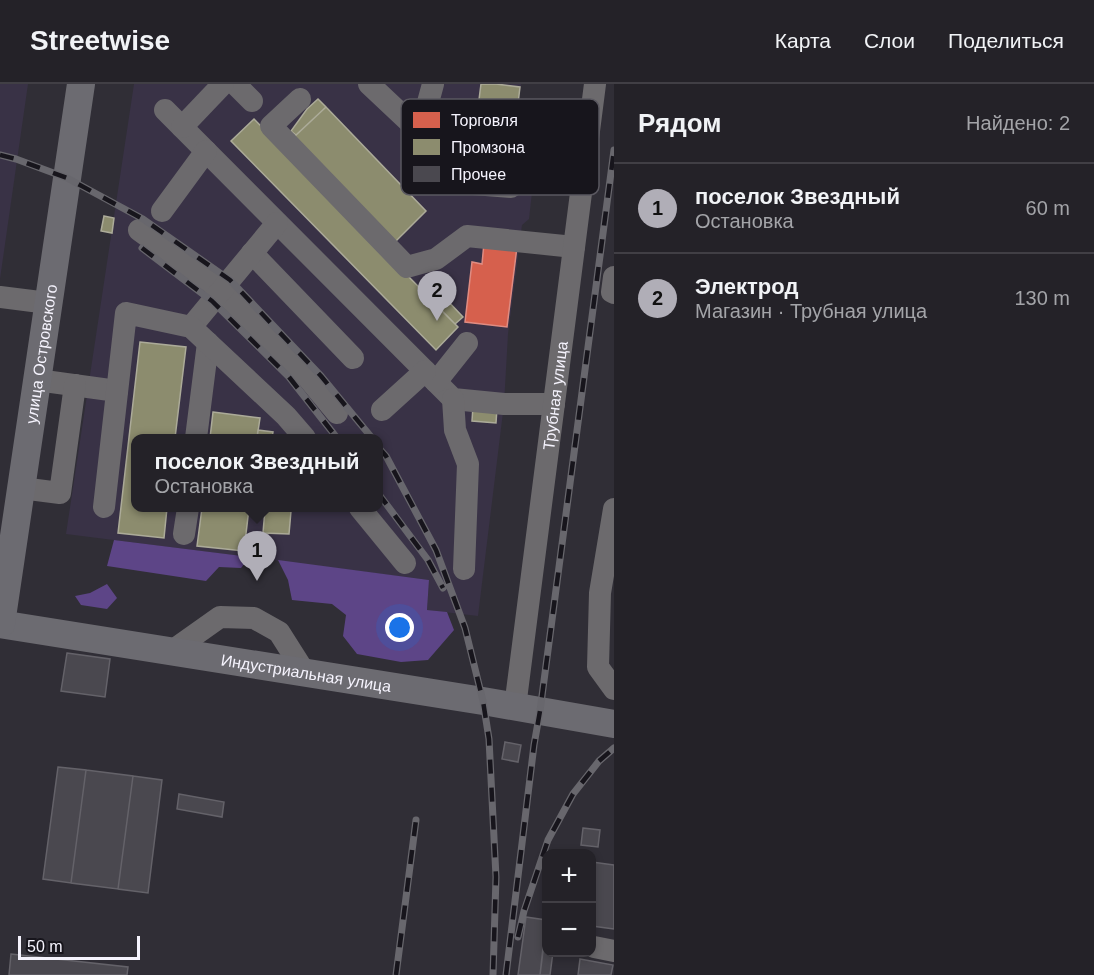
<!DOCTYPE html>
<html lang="ru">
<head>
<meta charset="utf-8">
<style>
	:root { --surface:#242228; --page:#302f34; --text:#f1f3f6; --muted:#a3a4a8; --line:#413f45; --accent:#b0aeb7 }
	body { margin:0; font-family:Arial,sans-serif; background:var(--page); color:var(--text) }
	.controls { position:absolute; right:18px; bottom:18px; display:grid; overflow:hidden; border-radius:12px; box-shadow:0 3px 9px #0003 }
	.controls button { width:54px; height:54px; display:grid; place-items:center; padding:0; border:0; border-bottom:2px solid var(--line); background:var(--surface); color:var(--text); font:30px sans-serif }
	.scale { position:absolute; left:18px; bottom:15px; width:122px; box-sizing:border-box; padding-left:6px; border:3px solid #f5f3fd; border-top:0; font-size:16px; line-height:21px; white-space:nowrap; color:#f5f3fd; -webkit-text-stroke:4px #17151c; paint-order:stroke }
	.you { position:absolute; left:400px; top:544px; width:21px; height:21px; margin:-15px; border:4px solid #fff; border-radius:50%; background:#1a73e8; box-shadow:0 0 0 9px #1a73e833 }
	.badge { display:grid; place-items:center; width:39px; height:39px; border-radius:50%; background:var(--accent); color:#111; font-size:20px; font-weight:700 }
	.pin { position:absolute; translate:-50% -50px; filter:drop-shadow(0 2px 3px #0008) }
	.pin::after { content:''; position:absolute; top:32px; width:21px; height:18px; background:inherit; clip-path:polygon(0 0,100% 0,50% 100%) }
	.popup { position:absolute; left:131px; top:350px; width:252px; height:78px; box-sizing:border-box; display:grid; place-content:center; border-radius:12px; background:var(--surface); filter:drop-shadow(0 2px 4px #0005); font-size:20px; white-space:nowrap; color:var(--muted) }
	.popup b { font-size:22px; color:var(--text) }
	.popup::after { content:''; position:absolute; left:50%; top:100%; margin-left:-12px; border:12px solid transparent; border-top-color:var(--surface) }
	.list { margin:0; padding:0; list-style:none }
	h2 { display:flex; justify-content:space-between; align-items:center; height:78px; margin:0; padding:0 24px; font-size:26px }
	h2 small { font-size:20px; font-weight:400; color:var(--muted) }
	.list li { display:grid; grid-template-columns:39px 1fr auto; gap:18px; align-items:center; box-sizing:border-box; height:90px; padding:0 24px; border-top:2px solid var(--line) }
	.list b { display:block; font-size:22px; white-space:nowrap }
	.list p { margin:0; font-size:20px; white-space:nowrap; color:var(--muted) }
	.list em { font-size:20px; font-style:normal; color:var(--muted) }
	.map { position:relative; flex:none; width:614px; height:891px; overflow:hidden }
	header { display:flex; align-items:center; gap:36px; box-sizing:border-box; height:84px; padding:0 30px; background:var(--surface); border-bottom:2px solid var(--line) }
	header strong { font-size:28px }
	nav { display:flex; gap:33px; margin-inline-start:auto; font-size:21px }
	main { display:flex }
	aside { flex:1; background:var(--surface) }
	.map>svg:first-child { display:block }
	.built { fill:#393246; fill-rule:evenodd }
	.forest { fill:#5d4587 }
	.shops { fill:#d6604d; stroke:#df8c82; stroke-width:1.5 }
	.industry { fill:#8c8c6e; stroke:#acab99; stroke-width:1.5 }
	.building { fill:#4a484f; stroke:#646269; stroke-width:1.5 }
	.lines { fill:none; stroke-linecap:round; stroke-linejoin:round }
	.minor { stroke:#6c6a6d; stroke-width:22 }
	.major { stroke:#6c6b71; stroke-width:28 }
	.rail-casing { stroke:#68676d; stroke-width:7 }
	.rail { stroke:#17151c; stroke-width:4.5; stroke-dasharray:14; stroke-linecap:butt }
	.labels { text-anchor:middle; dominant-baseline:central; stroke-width:6; stroke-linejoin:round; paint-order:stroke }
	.street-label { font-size:16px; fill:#f5f3fd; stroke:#17151c }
	.key { fill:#17151c; stroke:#5a5860; stroke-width:1.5 }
	.key-label { font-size:16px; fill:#f5f3fd }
</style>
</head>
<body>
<header>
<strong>Streetwise</strong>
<nav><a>Карта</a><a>Слои</a><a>Поделиться</a></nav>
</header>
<main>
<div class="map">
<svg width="614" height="891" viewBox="0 0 614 891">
	<rect width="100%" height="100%" fill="#302e36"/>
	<path class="built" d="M0,0H28L0,195Z
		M134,0H521L513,60L537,63L529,135L522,141L508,250L504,320L478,532L427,526L429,496L66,450ZM136,354H378V424H136Z"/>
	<path class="forest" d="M114,456L250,473L241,484L219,483L206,497L107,482Z
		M278,476L429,496L427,526L447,528L454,546L428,576L401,578L357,570L343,552L346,531L332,520L292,516L288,496Z
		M107,500L117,514L107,525L81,521L75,512L90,509Z"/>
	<path class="shops" d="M484,159L517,163L507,243L465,238L472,178L482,180Z"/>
	<path class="industry" d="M481,0H496L520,3L513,60L474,55Z
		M318,15L326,23L296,51L291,47L307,25Z
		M326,23L426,127L395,158L294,53Z
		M254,35L458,243L436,266L231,57Z
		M104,132L114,134L112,149L101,147Z
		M445,214L463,233L455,240L437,222Z
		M140,258L186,263L175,354H136V424H167L164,454L118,449Z
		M473,322L497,324L496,339L472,337Z
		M213,328L260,334L257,354H210Z
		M258,346L273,348L272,354H257Z
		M202,424H249L244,467L197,462Z
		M265,425L291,427L289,450L263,449Z"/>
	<path class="building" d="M67,569L110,575L105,613L61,607Z
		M505,658L521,661L518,678L502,675Z
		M58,683L86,686L71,799L43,795Z
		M86,686L133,692L118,805L71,799Z
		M133,692L162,696L148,809L118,805Z
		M179,710L224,718L222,733L177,725Z
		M583,744L600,746L598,763L581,761Z
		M592,778L614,781V845L592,842Z
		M526,833L546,836L540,891H518Z
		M546,844V868H553L550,891H540Z
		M11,870L128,883L127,891H9Z
		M580,875L613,881L611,891H578Z"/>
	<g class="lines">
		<g class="minor">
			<path d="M235,0L252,17"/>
			<path d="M369,0L420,48L461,99L511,103"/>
			<path d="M300,15L271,42L407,183L436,175L467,152L574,163"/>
			<path d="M165,26L453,315L504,320H554"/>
			<path d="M182,43L223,0"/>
			<path d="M420,48L433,0"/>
			<path d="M162,127L206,67"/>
			<path d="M139,146L221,206L308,294L337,329"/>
			<path d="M252,169L353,274"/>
			<path d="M614,193L612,208L614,209"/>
			<path d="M0,213L48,219"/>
			<path d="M191,243L277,139"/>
			<path d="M37,296L117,307"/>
			<path d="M436,298L467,259"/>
			<path d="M453,315L455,346L468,380L464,485"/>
			<path d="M382,326L425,287"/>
			<path d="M196,354L208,259"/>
			<path d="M21,404L60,409L75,301"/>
			<path d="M104,423L126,229L191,243L286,332L305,354"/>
			<path d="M360,424L405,479"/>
			<path d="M614,425L600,509L598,583L614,605"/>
			<path d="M184,450L188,424"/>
			<path d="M172,567L220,533L254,534L279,548L305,589"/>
			<path id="s1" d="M515,623L595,0"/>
			<path d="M594,863L614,867"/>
		</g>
		<g class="major">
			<path id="s2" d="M0,540L483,617L614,640"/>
			<path id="s3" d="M1,540L81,0"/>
		</g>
		<g class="rail-casing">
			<path id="rail" d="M0,71L16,75L67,94L143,135L230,196L321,292L372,354
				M142,164L212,217L289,293L337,354
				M378,363L386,372L436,466L465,544L483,617L489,655L496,793L493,891
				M378,409L428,476L443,504
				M518,853L524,827L548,756L573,710L599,677L614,664
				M396,891L416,736
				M506,891L534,661L540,627L614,66"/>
		</g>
		<use href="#rail" class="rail"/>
	</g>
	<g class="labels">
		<g class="street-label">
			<text stroke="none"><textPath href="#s3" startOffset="273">улица Островского</textPath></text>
			<text stroke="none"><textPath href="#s1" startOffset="314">Трубная улица</textPath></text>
			<text stroke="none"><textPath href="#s2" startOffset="310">Индустриальная улица</textPath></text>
		</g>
	</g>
	<rect x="401" y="15" width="198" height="96" rx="9" class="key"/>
	<rect x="413" y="28" width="27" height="16" fill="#d6604d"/>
	<rect x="413" y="55" width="27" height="16" fill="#8c8c6e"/>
	<rect x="413" y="82" width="27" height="16" fill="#4a484f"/>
	<g class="key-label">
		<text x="451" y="42">Торговля</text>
		<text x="451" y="69">Промзона</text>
		<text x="451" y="96">Прочее</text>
	</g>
</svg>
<div class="controls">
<button>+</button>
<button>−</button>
</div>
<div class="scale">50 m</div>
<div class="you"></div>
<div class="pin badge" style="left:257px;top:497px">1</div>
<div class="popup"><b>поселок Звездный</b>Остановка</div>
<div class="pin badge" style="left:437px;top:237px">2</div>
</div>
<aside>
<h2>Рядом<small>Найдено: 2</small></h2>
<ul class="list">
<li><span class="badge">1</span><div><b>поселок Звездный</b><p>Остановка</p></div><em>60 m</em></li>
<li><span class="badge">2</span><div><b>Электрод</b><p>Магазин · Трубная улица</p></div><em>130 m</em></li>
</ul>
</aside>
</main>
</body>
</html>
